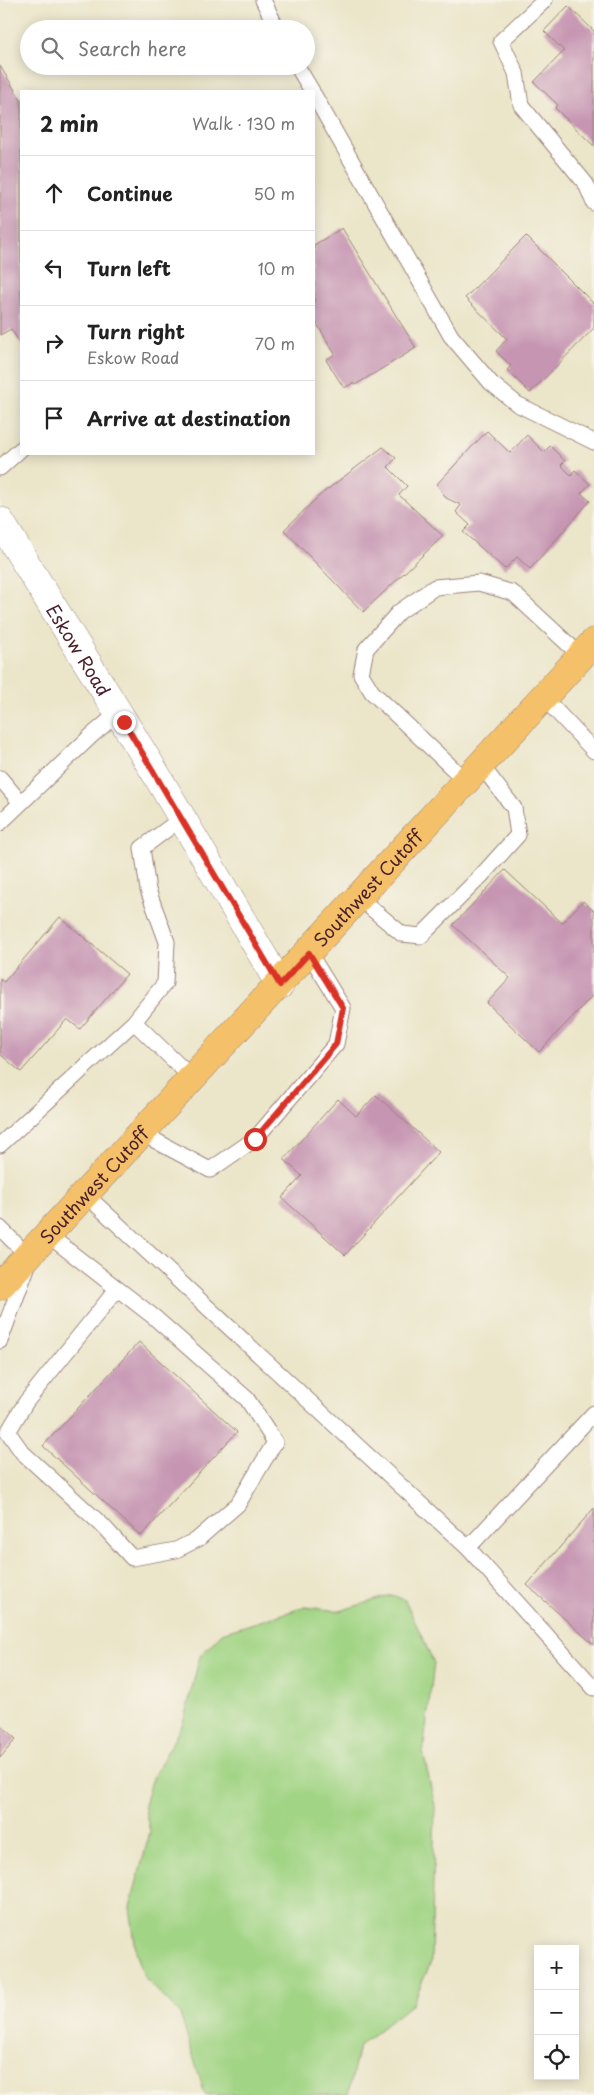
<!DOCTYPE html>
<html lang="en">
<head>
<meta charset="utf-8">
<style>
	:root { --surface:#fff; --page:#f2f2f2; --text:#222; --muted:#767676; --line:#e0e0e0 }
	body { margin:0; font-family:"Playpen Sans",sans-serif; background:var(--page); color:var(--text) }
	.controls { position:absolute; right:15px; bottom:15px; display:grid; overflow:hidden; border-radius:0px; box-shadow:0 2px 12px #0003 }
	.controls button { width:45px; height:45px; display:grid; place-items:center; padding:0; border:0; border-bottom:1px solid var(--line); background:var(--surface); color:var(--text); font:25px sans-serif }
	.stop { position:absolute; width:15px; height:15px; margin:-11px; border:4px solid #d93025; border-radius:50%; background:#fff }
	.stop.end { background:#d93025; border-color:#fff; box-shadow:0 1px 5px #0008 }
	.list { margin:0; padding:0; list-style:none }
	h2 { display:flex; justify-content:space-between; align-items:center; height:65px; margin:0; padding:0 20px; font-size:21px }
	h2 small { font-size:16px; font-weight:400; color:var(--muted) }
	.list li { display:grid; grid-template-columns:32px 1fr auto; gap:15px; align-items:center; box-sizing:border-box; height:75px; padding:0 20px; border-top:1px solid var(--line) }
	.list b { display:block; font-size:19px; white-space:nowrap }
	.list p { margin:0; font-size:16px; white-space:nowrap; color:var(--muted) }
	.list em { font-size:16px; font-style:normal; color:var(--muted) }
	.icon { flex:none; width:28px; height:28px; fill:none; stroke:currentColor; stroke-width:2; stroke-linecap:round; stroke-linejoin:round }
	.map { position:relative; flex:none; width:594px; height:2095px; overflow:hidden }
	.search { position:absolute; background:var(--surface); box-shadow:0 2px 12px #0003; left:20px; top:20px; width:295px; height:55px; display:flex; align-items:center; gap:12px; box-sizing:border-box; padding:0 18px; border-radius:28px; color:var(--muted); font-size:19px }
	.panel { position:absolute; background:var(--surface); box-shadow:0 2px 12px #0003; left:20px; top:90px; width:295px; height:365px; border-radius:0px }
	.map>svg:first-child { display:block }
	.green { fill:#a1d484; stroke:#767a58 }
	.building { fill:#c695b2 }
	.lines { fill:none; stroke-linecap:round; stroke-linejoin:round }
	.lane-casing { stroke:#9a827a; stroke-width:17 }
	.street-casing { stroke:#9a827a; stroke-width:29 }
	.primary-casing { stroke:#9a827a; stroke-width:29 }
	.lane { stroke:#fff; stroke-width:15 }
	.street { stroke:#fff; stroke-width:28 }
	.primary { stroke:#f4c16a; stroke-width:28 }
	.route { stroke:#d93025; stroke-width:6 }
	.labels { text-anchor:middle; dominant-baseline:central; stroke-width:4; stroke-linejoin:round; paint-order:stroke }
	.street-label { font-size:18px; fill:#4a1f2b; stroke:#f7f3e8 }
</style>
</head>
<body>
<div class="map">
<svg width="594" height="2095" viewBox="0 0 594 2095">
	<rect width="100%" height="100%" fill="#f7f3e8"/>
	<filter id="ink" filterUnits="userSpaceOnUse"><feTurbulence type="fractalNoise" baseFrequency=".02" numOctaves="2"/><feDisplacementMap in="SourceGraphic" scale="10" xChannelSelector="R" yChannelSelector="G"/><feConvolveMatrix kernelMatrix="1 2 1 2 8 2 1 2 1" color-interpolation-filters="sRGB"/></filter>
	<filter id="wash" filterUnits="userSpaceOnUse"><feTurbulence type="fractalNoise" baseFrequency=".0096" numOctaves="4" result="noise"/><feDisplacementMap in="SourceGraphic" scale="20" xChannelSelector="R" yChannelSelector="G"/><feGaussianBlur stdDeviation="1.12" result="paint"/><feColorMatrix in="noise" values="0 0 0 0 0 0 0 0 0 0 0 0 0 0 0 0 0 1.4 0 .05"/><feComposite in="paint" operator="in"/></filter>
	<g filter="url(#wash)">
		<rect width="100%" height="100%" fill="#ebe5c9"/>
		<path class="green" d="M392,1595L405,1600L434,1663L423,1752L435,1806L431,1962L413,2003L359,2046L348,2095H205L180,2014L144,1977L136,1951L130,1907L150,1832L144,1805L151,1781L183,1723L200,1656L222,1633L305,1607L339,1611Z"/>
		<g id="blocks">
			<path class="building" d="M568,6L594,31V146L555,108L558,105L534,82L564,51L544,31Z
				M0,66L21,100V345L11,329L0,335Z
				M342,228L416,348L355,385L353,383L344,388L326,360L335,354L314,319V245Z
				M526,236L594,304V328L530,393L507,370L511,366L496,351L507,339L465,298Z
				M487,431L510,453L527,435L544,452L550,446L565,461L561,465L571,475L575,470L590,484L581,493L590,501L530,569L517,557L505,569L463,532L470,525L456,512L461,505L446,498L437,484Z
				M383,447L396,458L388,467L407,486L399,495L443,536L363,612L284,530L320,495Z
				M505,870L562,923L583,901L594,911V994L539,1052L487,1003L510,978L453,925Z
				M60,917L127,974L80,1029L67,1019L21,1072L0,1054V979L4,982Z
				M376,1095L439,1152L345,1255L282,1198L302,1176L284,1159L338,1099L356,1116Z
				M139,1342L237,1432L141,1536L43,1446Z
				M594,1508V1645L527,1585Z
				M0,1725L16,1739L0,1758Z"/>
		</g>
	</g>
	<g filter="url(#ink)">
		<use href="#blocks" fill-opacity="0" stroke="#9a827a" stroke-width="1"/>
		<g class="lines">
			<g class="lane-casing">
				<path id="lane" d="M263,0L277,29
					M545,0L501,41L516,73L521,105L586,184L594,203
					M297,66L312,91
					M314,95L451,336L491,383L517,404L594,442
					M0,468L21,449
					M543,697L594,751
					M0,778L21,803
					M466,781L372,692L361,674L366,649L399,612L435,587L479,583L513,593L581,656
					M0,823L91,736L118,713
					M359,898L402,934L421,936L481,876L518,835L514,808L481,765
					M134,1022L193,1079
					M143,1134L210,1170L255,1139L336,1044L343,1008L309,953
					M0,1145L134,1022L165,983L167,942L148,890L142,848L182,818
					M86,1195L468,1548L594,1413
					M0,1228L28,1256
					M48,1235L154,1317L247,1399L275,1442L238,1504L198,1539L176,1550L132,1558L103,1526L22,1452L8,1432L26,1402L117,1289
					M0,1341L28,1265
					M468,1548L594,1688"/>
			</g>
			<g class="street-casing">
				<g id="street">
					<path id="s1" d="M0,521L156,774L280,985"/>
				</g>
			</g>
			<g class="primary-casing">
				<g id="primary">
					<path id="s2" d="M0,1286L594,642"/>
				</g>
			</g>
			<use href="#lane" class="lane"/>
			<use href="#street" class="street"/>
			<use href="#primary" class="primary"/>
		</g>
	</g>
	<g class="lines" filter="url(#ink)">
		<path class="route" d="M124,722L280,985L309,953L343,1008L336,1044L255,1139"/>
	</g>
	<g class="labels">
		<g class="street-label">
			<text stroke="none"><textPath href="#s1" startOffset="151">Eskow Road</textPath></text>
			<text stroke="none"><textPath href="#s2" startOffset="542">Southwest Cutoff</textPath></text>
			<text stroke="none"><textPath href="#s2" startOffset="138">Southwest Cutoff</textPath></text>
		</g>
	</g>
</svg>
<div class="controls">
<button>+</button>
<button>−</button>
<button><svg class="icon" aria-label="locate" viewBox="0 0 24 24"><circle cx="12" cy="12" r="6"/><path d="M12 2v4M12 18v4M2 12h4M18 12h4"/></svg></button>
</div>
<div class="stop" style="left:255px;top:1139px"></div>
<div class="stop end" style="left:124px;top:722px"></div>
<div class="search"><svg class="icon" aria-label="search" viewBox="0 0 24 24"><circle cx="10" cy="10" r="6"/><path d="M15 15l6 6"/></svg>Search here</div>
<section class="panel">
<h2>2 min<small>Walk · 130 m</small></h2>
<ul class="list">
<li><svg class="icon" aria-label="ahead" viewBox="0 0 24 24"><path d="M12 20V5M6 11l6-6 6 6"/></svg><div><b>Continue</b></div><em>50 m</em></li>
<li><svg class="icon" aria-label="left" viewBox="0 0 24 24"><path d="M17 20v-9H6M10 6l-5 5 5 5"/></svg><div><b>Turn left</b></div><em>10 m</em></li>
<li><svg class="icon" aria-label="right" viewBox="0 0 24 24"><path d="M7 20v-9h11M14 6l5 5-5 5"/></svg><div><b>Turn right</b><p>Eskow Road</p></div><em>70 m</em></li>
<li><svg class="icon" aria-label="arrive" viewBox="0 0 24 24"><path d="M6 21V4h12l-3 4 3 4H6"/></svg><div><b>Arrive at destination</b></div></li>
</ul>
</section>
</div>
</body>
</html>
